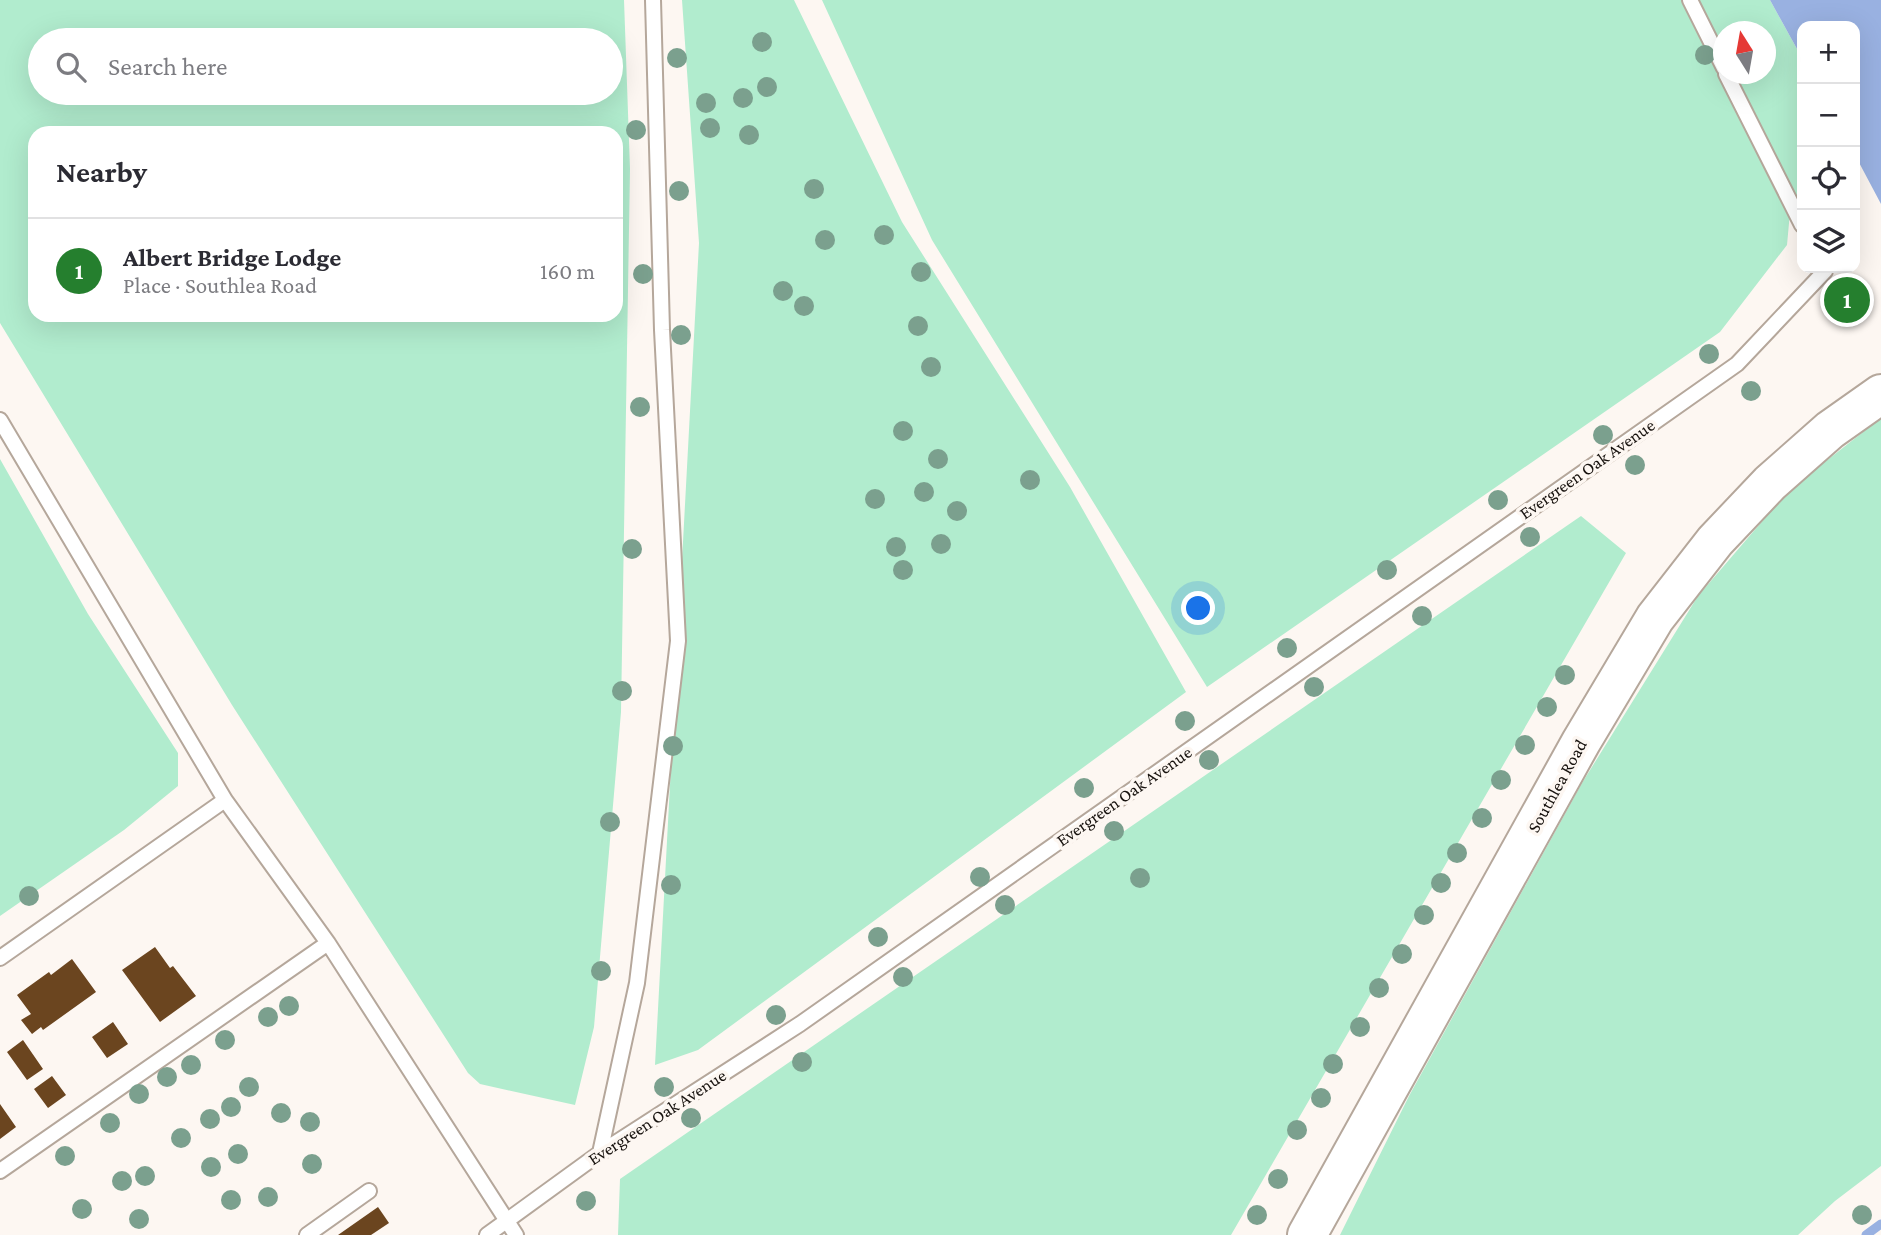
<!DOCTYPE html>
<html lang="en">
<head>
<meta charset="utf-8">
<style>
	:root { --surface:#fff; --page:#f7f7f7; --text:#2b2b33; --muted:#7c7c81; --line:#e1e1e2; --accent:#257f2e }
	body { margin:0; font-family:"Crimson Pro",serif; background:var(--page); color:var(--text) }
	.controls { position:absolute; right:21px; top:21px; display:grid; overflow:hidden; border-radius:14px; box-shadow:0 7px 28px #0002 }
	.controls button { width:63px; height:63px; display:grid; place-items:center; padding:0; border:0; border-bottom:2px solid var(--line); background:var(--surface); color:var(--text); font:35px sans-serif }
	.compass { position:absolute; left:1713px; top:21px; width:63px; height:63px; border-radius:50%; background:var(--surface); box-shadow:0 7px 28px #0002; rotate:349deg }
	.you { position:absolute; left:1199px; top:609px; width:24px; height:24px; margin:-18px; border:5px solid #fff; border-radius:50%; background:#1a73e8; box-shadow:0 0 0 10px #1a73e833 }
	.badge { display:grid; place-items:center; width:46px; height:46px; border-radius:50%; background:var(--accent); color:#fff; font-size:23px; font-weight:700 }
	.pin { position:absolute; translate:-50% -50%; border:4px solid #fff; box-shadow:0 2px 7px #0006 }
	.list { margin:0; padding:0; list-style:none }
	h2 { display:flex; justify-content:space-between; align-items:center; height:91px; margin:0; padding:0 28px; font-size:30px }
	h2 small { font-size:23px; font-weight:400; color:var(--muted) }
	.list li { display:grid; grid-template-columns:46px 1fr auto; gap:21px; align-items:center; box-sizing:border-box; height:105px; padding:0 28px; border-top:2px solid var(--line) }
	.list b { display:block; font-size:26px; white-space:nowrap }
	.list p { margin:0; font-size:23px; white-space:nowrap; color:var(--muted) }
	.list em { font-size:23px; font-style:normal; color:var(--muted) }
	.icon { flex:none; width:38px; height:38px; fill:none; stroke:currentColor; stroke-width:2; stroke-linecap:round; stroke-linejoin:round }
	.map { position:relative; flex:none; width:1881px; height:1235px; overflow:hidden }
	.search { position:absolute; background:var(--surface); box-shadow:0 7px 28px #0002; left:28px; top:28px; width:595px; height:77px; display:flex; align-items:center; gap:18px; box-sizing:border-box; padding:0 24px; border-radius:38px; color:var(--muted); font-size:26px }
	.panel { position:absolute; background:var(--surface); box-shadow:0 7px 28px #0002; left:28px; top:126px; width:595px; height:196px; border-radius:21px }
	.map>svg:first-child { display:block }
	.green { fill:#b1ecce; fill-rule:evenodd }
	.water { fill:#99b1e1 }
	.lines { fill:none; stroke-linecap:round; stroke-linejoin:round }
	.stream { stroke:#99b1e1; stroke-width:9 }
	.building { fill:#6b451f }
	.service-casing { stroke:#b5a79b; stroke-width:18 }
	.secondary-casing { stroke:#b5a79b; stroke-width:42 }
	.service { stroke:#fff; stroke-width:14 }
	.secondary { stroke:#fff; stroke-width:38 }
	.tree { fill:#7ba08e }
	.labels { text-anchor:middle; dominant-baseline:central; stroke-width:7; stroke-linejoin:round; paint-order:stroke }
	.street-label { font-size:18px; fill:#17120e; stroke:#fdf7f2 }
</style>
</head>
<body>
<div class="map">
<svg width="1881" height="1235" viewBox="0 0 1881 1235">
	<rect width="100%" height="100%" fill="#fdf7f2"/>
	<path class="green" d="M0,0H624L630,169L621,712L594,1027L575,1105L480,1084L468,1073L232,705L0,323ZM40,40H611V93H40ZM616,133V315H35V133Z
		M682,0H794L902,222L1070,487L1186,692L698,1050L655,1065L699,243Z
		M822,0H1770L1802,58V199L1790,212L1787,245L1720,332L1207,687L932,240ZM1724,32H1766V74H1724Z
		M1881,418V1166L1835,1201L1798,1235H1340L1409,1096L1582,783L1698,596L1789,490Z
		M0,459L88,614L178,753V786L124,830L0,916Z
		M1581,516L1626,553L1231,1235H618L620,1179Z"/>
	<path class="water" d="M1770,0H1881V204L1855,155V26H1802V58Z"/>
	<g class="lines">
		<path class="stream" d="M1866,1235L1881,1224"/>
	</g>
	<path class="building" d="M1854,276L1871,302L1841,324L1823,298Z
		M155,947L170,968L173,966L196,996L160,1022L122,970Z
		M72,959L96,992L43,1030L41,1027L32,1034L21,1020L31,1014L17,995L49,972L51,975Z
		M113,1022L128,1044L107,1058L92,1037Z
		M23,1040L43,1069L27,1080L7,1052Z
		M52,1076L66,1095L48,1108L34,1089Z
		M0,1104L16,1127L0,1139Z
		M378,1207L389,1223L371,1235H338Z"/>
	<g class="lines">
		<g class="service-casing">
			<path id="service" d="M1690,0L1724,68
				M1726,74L1802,225
				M0,420L225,800L328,943L516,1235
				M0,958L225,800
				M600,1153L637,983L678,641L662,330L653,0
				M0,1171L328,943
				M307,1235L369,1191
				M487,1235L600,1153L800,1024L1737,364L1825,271L1823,268"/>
		</g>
		<g class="secondary-casing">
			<path id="secondary" d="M1307,1235L1581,742L1655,618L1715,541L1770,483L1830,430L1881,394"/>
		</g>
		<use href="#service" class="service"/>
		<use href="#secondary" class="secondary"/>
	</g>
	<g class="tree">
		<circle cx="762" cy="42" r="10"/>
		<circle cx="1705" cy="55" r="10"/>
		<circle cx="677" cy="58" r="10"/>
		<circle cx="767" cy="87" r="10"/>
		<circle cx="743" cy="98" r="10"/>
		<circle cx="706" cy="103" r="10"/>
		<circle cx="710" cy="128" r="10"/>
		<circle cx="636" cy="130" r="10"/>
		<circle cx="749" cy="135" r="10"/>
		<circle cx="814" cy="189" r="10"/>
		<circle cx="679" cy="191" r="10"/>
		<circle cx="884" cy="235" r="10"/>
		<circle cx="825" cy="240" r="10"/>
		<circle cx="921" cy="272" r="10"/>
		<circle cx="643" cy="274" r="10"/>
		<circle cx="783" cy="291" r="10"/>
		<circle cx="804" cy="306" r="10"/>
		<circle cx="918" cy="326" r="10"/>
		<circle cx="681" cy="335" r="10"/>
		<circle cx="1709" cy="354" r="10"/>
		<circle cx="931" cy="367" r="10"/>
		<circle cx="1751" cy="391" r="10"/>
		<circle cx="640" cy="407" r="10"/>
		<circle cx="903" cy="431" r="10"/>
		<circle cx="1603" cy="435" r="10"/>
		<circle cx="938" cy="459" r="10"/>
		<circle cx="1635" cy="465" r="10"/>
		<circle cx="1030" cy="480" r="10"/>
		<circle cx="924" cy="492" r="10"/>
		<circle cx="875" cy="499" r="10"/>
		<circle cx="1498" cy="500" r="10"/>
		<circle cx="957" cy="511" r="10"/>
		<circle cx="1530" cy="537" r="10"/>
		<circle cx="941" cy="544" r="10"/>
		<circle cx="896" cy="547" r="10"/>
		<circle cx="632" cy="549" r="10"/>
		<circle cx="903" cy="570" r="10"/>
		<circle cx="1387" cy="570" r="10"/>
		<circle cx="1422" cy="616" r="10"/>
		<circle cx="1287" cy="648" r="10"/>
		<circle cx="1565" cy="675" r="10"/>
		<circle cx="1314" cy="687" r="10"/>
		<circle cx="622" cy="691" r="10"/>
		<circle cx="1547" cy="707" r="10"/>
		<circle cx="1185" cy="721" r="10"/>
		<circle cx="1525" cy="745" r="10"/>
		<circle cx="673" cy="746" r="10"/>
		<circle cx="1209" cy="760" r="10"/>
		<circle cx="1501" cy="780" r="10"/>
		<circle cx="1084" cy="788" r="10"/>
		<circle cx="1482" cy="818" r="10"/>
		<circle cx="610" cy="822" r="10"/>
		<circle cx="1114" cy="831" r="10"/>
		<circle cx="1457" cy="853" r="10"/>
		<circle cx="980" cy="877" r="10"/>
		<circle cx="1140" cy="878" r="10"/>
		<circle cx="1441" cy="883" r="10"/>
		<circle cx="671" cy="885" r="10"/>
		<circle cx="29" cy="896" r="10"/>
		<circle cx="1005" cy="905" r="10"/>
		<circle cx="1424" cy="915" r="10"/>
		<circle cx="878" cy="937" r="10"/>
		<circle cx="1402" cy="954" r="10"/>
		<circle cx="601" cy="971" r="10"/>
		<circle cx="903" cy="977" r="10"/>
		<circle cx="1379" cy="988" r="10"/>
		<circle cx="289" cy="1006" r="10"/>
		<circle cx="776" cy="1015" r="10"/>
		<circle cx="268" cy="1017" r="10"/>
		<circle cx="1360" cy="1027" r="10"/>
		<circle cx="225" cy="1040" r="10"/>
		<circle cx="802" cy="1062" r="10"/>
		<circle cx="1333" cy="1064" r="10"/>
		<circle cx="191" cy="1065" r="10"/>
		<circle cx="167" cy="1077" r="10"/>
		<circle cx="249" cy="1087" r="10"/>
		<circle cx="664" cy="1087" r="10"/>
		<circle cx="139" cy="1094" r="10"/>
		<circle cx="1321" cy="1098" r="10"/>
		<circle cx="231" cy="1107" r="10"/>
		<circle cx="281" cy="1113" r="10"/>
		<circle cx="691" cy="1118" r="10"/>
		<circle cx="210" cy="1119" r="10"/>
		<circle cx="310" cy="1122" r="10"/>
		<circle cx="110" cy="1123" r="10"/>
		<circle cx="1297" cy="1130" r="10"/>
		<circle cx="181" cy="1138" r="10"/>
		<circle cx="238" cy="1154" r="10"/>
		<circle cx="65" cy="1156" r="10"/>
		<circle cx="312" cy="1164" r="10"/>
		<circle cx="211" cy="1167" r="10"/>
		<circle cx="145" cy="1176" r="10"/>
		<circle cx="1278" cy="1179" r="10"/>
		<circle cx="122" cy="1181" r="10"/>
		<circle cx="268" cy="1197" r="10"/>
		<circle cx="231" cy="1200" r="10"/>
		<circle cx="586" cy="1201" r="10"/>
		<circle cx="82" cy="1209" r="10"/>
		<circle cx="1257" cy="1215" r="10"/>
		<circle cx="1862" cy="1215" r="10"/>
		<circle cx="139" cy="1219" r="10"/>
	</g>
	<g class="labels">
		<g class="street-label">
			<text transform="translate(1587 469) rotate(-35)">Evergreen Oak Avenue</text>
			<text transform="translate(1557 786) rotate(-61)">Southlea Road</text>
			<text transform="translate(1124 796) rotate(-35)">Evergreen Oak Avenue</text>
			<text transform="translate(657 1117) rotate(-33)">Evergreen Oak Avenue</text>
		</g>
	</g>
</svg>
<div class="controls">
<button>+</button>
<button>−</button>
<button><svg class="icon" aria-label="locate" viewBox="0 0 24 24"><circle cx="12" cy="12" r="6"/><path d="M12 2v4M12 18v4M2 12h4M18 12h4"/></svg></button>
<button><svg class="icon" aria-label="layers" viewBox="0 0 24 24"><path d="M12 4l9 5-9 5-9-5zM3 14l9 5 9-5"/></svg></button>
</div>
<svg class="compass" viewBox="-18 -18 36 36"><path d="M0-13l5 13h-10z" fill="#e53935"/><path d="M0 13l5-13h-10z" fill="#7c7c81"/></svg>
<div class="you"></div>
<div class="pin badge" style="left:1847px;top:300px">1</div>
<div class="search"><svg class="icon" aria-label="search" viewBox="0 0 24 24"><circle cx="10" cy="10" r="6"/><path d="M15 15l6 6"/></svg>Search here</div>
<section class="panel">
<h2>Nearby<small></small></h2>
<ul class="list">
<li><span class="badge">1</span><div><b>Albert Bridge Lodge</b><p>Place · Southlea Road</p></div><em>160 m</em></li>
</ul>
</section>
</div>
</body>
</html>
